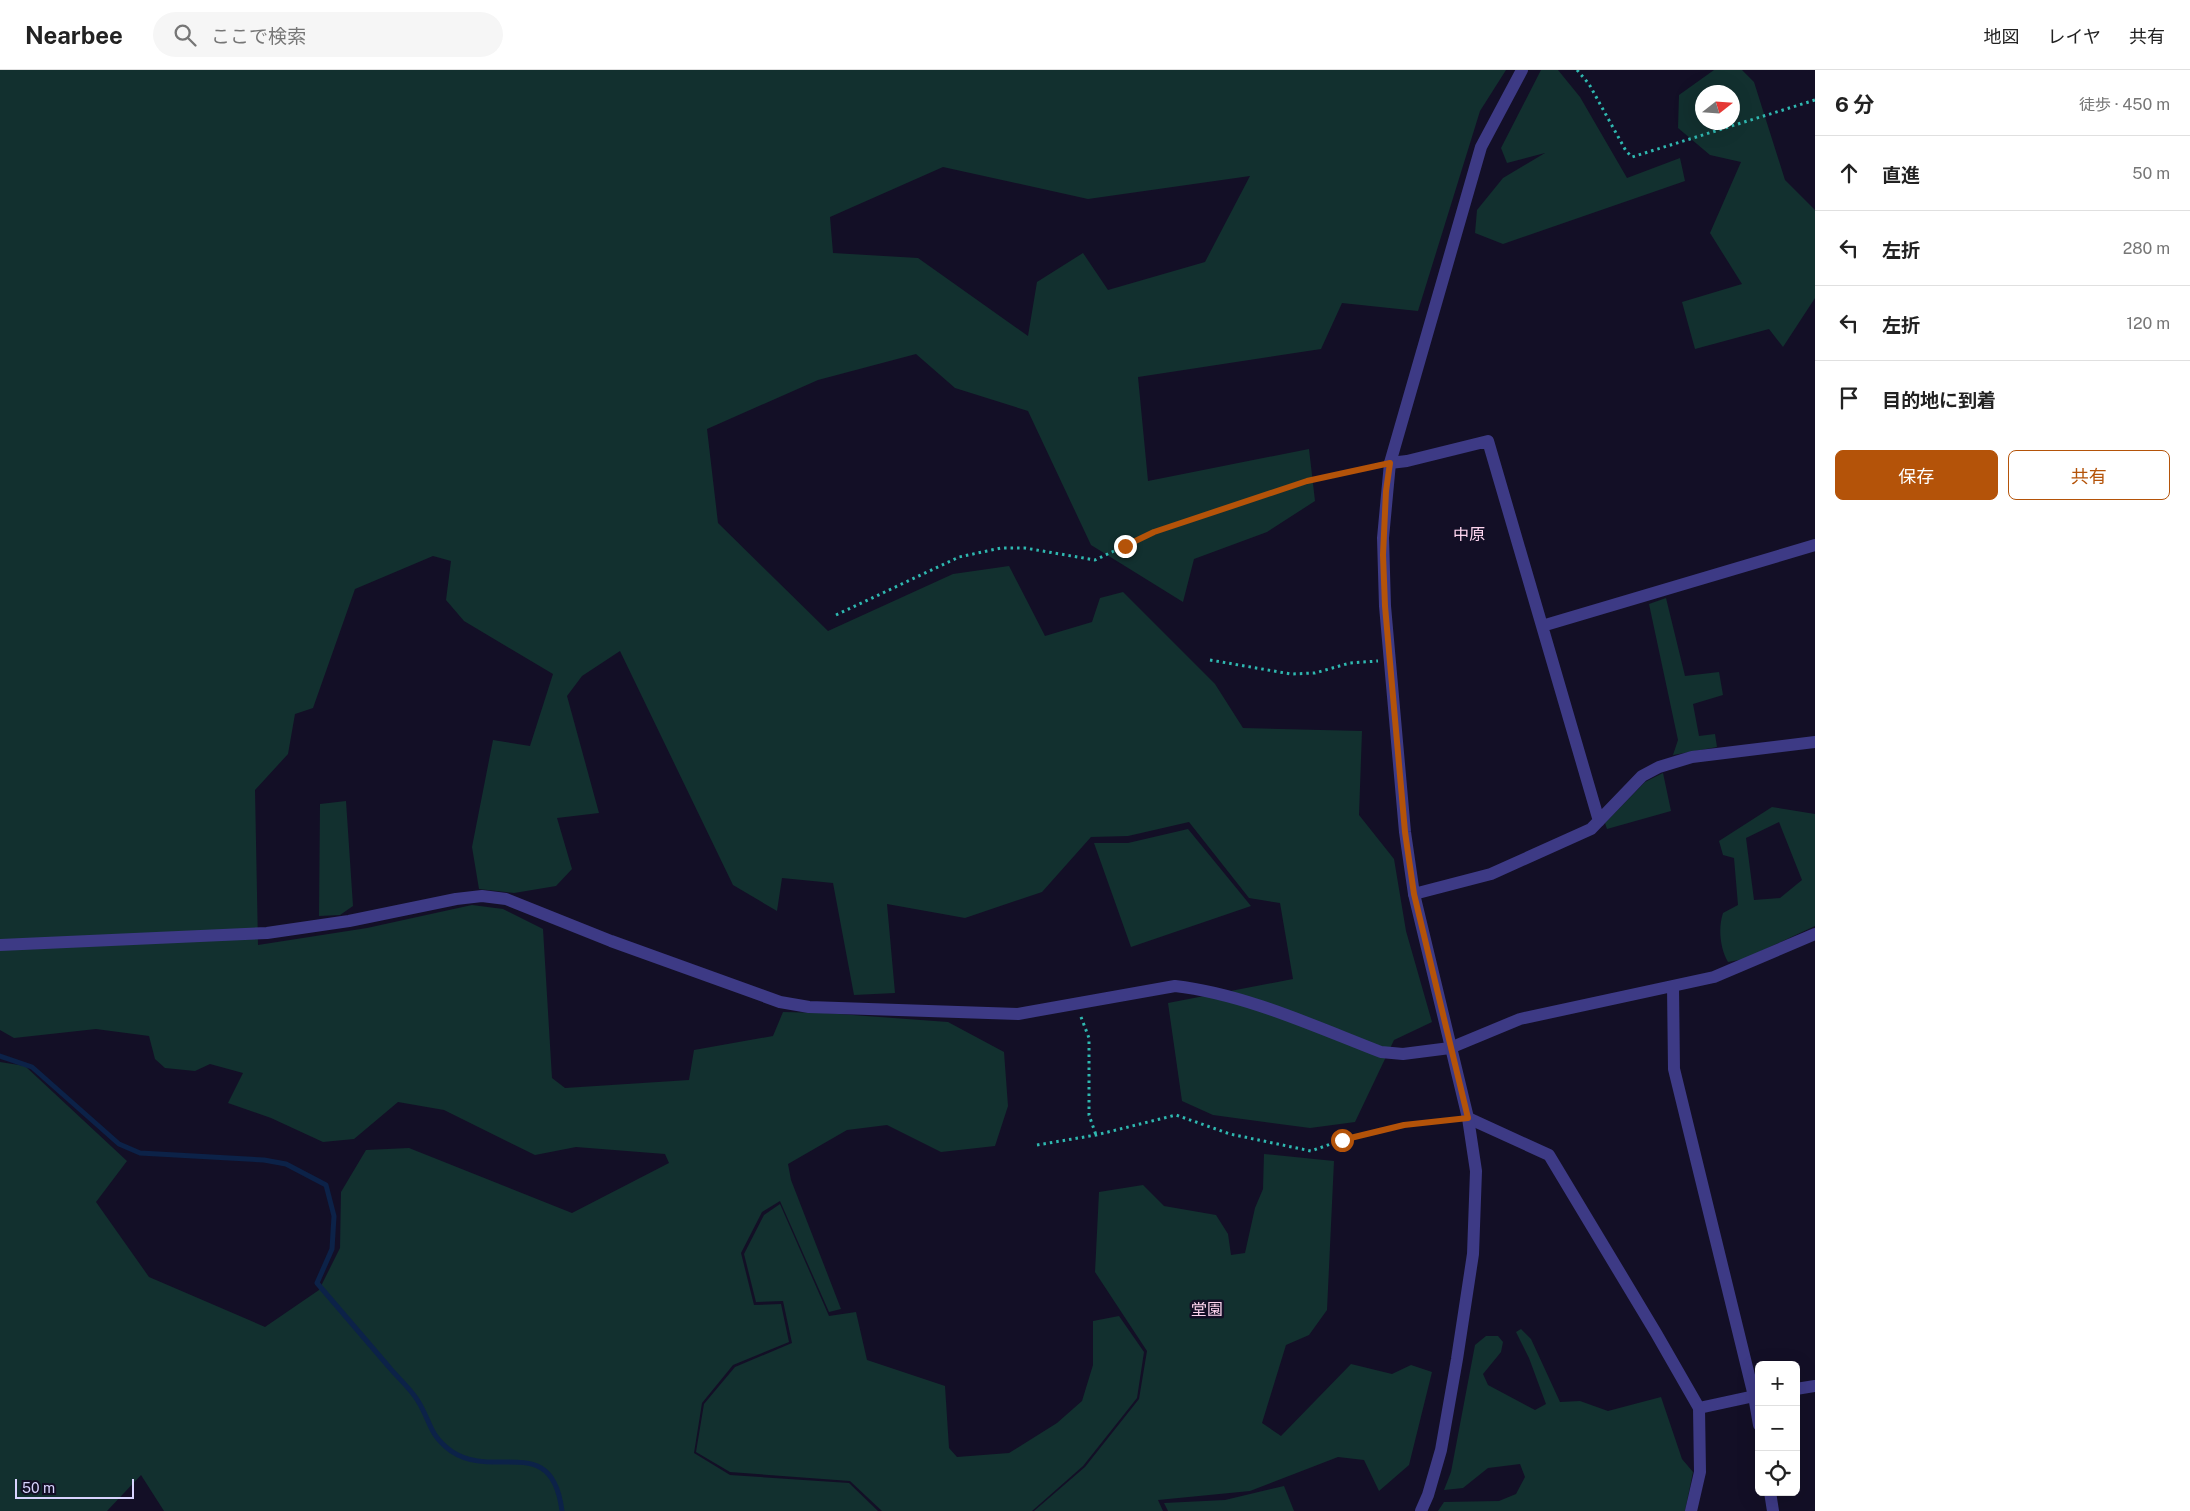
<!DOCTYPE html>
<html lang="ja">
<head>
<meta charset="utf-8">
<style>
	:root { --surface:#fff; --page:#f6f6f6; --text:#222; --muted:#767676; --line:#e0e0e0; --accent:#b45309 }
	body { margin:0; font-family:"Public Sans","Noto Sans JP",sans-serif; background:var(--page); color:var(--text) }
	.controls { position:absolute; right:15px; bottom:15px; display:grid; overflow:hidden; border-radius:8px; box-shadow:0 5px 20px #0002 }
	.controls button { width:45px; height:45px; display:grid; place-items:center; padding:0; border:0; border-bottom:1px solid var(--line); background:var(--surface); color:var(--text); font:25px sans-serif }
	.compass { position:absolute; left:1695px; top:15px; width:45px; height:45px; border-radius:50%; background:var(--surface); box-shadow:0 5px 20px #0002; rotate:73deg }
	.scale { position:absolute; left:15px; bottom:12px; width:119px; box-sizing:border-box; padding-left:5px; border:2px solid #d9d4ff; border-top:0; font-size:14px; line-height:18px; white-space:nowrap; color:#d9d4ff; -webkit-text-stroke:4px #130f26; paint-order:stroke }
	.stop { position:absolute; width:15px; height:15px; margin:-11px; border:4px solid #b45309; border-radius:50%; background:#fff }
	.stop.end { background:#b45309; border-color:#fff; box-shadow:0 1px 5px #0008 }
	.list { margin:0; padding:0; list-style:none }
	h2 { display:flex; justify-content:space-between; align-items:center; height:65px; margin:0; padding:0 20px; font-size:21px }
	h2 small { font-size:16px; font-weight:400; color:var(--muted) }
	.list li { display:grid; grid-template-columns:32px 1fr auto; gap:15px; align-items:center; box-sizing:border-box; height:75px; padding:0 20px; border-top:1px solid var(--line) }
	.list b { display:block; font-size:19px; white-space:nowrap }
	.list em { font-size:16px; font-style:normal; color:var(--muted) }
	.actions { display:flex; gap:10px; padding:15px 20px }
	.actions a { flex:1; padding:11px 0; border:1px solid var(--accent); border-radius:8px; text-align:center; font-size:18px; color:var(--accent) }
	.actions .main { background:var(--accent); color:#fff }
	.icon { flex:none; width:28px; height:28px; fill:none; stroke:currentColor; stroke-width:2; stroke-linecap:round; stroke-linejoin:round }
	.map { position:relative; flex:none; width:1815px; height:1441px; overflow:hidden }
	header { display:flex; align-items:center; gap:30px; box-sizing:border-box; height:70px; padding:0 25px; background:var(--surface); border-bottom:1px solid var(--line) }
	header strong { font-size:24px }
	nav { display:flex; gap:28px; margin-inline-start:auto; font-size:18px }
	.search { width:350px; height:45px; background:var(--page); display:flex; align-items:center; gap:12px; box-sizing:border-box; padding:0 18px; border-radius:28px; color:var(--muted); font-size:19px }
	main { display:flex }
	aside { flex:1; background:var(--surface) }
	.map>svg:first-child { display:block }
	.green { fill:#12302f; fill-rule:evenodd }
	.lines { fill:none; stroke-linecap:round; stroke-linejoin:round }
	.stream { stroke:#0c2248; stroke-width:5 }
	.path { stroke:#2fb8b0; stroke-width:3; stroke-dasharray:2.5 4; stroke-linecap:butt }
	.minor { stroke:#3d3a85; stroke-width:12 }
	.tertiary { stroke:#3d3a85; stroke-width:12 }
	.route { stroke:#b45309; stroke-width:6 }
	.labels { text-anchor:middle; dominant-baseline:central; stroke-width:5; stroke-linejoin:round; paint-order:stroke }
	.quarter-label { font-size:16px; fill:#ffd6f0; stroke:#130f26 }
</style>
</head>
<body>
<header>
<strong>Nearbee</strong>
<div class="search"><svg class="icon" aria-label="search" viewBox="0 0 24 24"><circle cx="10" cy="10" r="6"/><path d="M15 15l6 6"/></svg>ここで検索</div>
<nav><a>地図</a><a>レイヤ</a><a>共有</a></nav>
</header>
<main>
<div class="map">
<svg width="1815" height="1441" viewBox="0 0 1815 1441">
	<rect width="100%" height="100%" fill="#130f26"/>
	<path class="green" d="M0,0H1506L1480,41L1418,241L1342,233L1321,279L1138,307L1148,411L1309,379L1315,431L1267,462L1194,489L1183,532L1091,475L1028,341L955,318L916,284L818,310L707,359L718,453L828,561L953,504L1009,496L1045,566L1092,552L1100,528L1123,522L1215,614L1243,658L1362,661L1359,745L1394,789L1406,861L1432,952L1394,970L1355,1052L1310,1058L1213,1045L1182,1031L1168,933L1293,909L1280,833L1249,828L1189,752L1128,766L1091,767L1042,822L965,848L887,834L895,923L854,925L833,813L782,808L777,841L733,815L620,581L582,606L567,626L599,743L557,748L572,799L556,816L514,823L479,819L472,777L493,670L530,676L553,604L464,551L446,530L451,491L433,486L355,519L313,638L295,644L288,684L255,720L258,875L367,858L472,835L503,839L543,859L552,1008L565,1018L689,1010L694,980L773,966L783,942L825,943L948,952L1004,982L1008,1036L995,1076L941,1082L887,1055L847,1060L788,1094L791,1110L841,1239L829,1242L780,1131L762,1142L741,1183L754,1235L781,1234L789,1272L733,1295L702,1333L694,1383L730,1405L849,1413L878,1441H164L141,1405L107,1441H0V992L25,996L127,1091L96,1132L149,1207L265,1257L319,1220L340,1178L341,1122L366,1080L409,1078L572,1143L669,1093L665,1084L576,1077L535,1085L444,1040L398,1032L354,1069L323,1072L271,1048L228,1033L243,1003L210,994L195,1001L165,998L155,989L149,966L96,959L14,968L0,960ZM943,97L1088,129L1250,106L1205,192L1108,220L1083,183L1037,212L1028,266L918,188L833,183L830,147Z
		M1541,0H1558L1580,27L1627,108L1680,88L1685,111L1503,174L1475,163L1477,140L1503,108L1545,83L1507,93L1501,78Z
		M1714,0H1742L1754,12L1785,110L1815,140V228L1783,277L1769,259L1695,279L1682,232L1742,214L1710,163L1741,92L1710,85L1678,58L1679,25ZM1702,22H1732V52H1702Z
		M1666,528L1685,606L1719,602L1723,625L1693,634L1699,666L1715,664L1717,677L1673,685L1678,670L1649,534Z
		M1663,703L1671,741L1607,759L1605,753L1645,712Z
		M346,731L353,836L340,845L319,846L320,734Z
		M1772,737L1815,744V856L1744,889L1728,892C1720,878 1718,858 1723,843L1738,835L1734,788L1723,785L1719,771ZM1779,752L1802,810L1780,828L1754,830L1746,768Z
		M1188,759L1251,836L1131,877L1094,773H1128Z
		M1264,1084L1334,1091L1327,1240L1309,1265L1286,1275L1262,1353L1281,1366L1351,1294L1392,1304L1411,1295L1432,1302L1409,1395L1379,1421L1364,1390L1338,1387L1250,1421L1158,1430L1163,1441H1034L1085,1397L1139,1329L1147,1281L1095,1202L1099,1122L1143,1115L1164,1136L1216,1145L1228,1164L1231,1185L1245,1183L1255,1138L1263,1119Z
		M780,1134L829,1246L856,1242L867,1290L945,1316L949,1378L957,1387L1009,1383L1057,1353L1082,1331L1093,1295V1251L1119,1246L1144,1282L1137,1328L1083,1396L1032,1441H882L850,1411L730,1402L696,1382L704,1334L735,1297L792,1273L783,1231L756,1232L744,1184L764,1145Z
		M1521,1259L1531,1269L1560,1332L1580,1331L1608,1341L1661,1327L1682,1389L1693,1402L1685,1441H1438L1444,1432L1499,1431L1516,1424L1525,1407L1520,1394L1488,1398L1463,1418L1444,1420L1451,1402L1475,1275L1486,1266H1498L1503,1272L1501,1282L1483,1304L1488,1315L1535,1340L1546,1334L1529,1288L1516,1262Z
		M1284,1416L1294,1441H1168L1164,1433L1225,1430Z"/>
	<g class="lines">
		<path class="stream" d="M0,986L32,997L119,1074L140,1083L264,1090L286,1094L326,1115L334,1146L332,1179L317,1213C341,1241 365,1269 389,1297C398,1308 411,1319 418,1331C431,1352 429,1365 451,1381C495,1411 552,1361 562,1441"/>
		<path class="path" d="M1577,0L1589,14L1626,81L1632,87L1815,30
			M836,545L959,487L1001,478H1025L1095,490L1154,462L1307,411L1377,396
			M1210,590L1291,604L1315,603L1350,593L1378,591
			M1081,947L1089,968V1045L1096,1065
			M1037,1075L1096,1065L1176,1045L1230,1064L1311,1081L1342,1070L1404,1055L1455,1050"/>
		<path class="minor" d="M1390,393L1407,391L1488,371L1599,751
			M1542,556L1815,475
			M1414,824L1491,804L1591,759L1642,706L1659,697L1692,687L1815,672
			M0,875L267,863L349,851L456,829L482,826L506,829L611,871L780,932L809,937L1018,944L1175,916C1245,924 1316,957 1381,982L1403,984L1450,978L1520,949L1714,907L1815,864
			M1673,916L1674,999L1754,1326L1759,1355
			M1468,1048L1549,1085L1656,1263L1699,1338L1700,1402L1691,1441
			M1796,1319L1815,1316
			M1699,1338L1759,1325
			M1770,1422L1773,1441"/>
		<path class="tertiary" d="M1421,1441L1428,1425L1441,1380L1457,1289L1473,1184L1476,1101L1468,1048L1414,824L1405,762L1385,536L1383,468L1390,393L1481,77L1522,0"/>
	</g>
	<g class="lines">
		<path class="route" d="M1125,476L1154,462L1307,411L1390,393L1386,421L1383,485L1385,536L1405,762L1414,824L1468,1048L1404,1055L1342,1070"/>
	</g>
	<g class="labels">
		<g class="quarter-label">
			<text x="1469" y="464">中原</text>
			<text x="1207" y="1239">堂園</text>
		</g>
	</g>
</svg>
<div class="controls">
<button>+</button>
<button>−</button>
<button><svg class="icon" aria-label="locate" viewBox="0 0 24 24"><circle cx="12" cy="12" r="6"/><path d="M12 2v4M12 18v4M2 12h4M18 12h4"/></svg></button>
</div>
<svg class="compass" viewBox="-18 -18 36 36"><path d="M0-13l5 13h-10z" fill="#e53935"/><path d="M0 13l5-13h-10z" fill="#767676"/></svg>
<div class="scale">50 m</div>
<div class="stop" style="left:1342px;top:1070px"></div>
<div class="stop end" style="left:1125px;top:476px"></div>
</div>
<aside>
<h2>6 分<small>徒歩 · 450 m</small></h2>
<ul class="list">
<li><svg class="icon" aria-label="ahead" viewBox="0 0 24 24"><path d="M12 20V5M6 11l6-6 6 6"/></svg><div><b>直進</b></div><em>50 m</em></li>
<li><svg class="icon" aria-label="left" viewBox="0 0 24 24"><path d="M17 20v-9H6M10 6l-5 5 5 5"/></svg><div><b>左折</b></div><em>280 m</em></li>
<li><svg class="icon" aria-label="left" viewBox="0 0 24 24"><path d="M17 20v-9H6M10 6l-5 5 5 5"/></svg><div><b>左折</b></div><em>120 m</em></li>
<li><svg class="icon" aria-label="arrive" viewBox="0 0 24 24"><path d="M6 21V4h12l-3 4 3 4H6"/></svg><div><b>目的地に到着</b></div></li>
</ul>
<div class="actions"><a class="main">保存</a><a>共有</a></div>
</aside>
</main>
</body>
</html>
